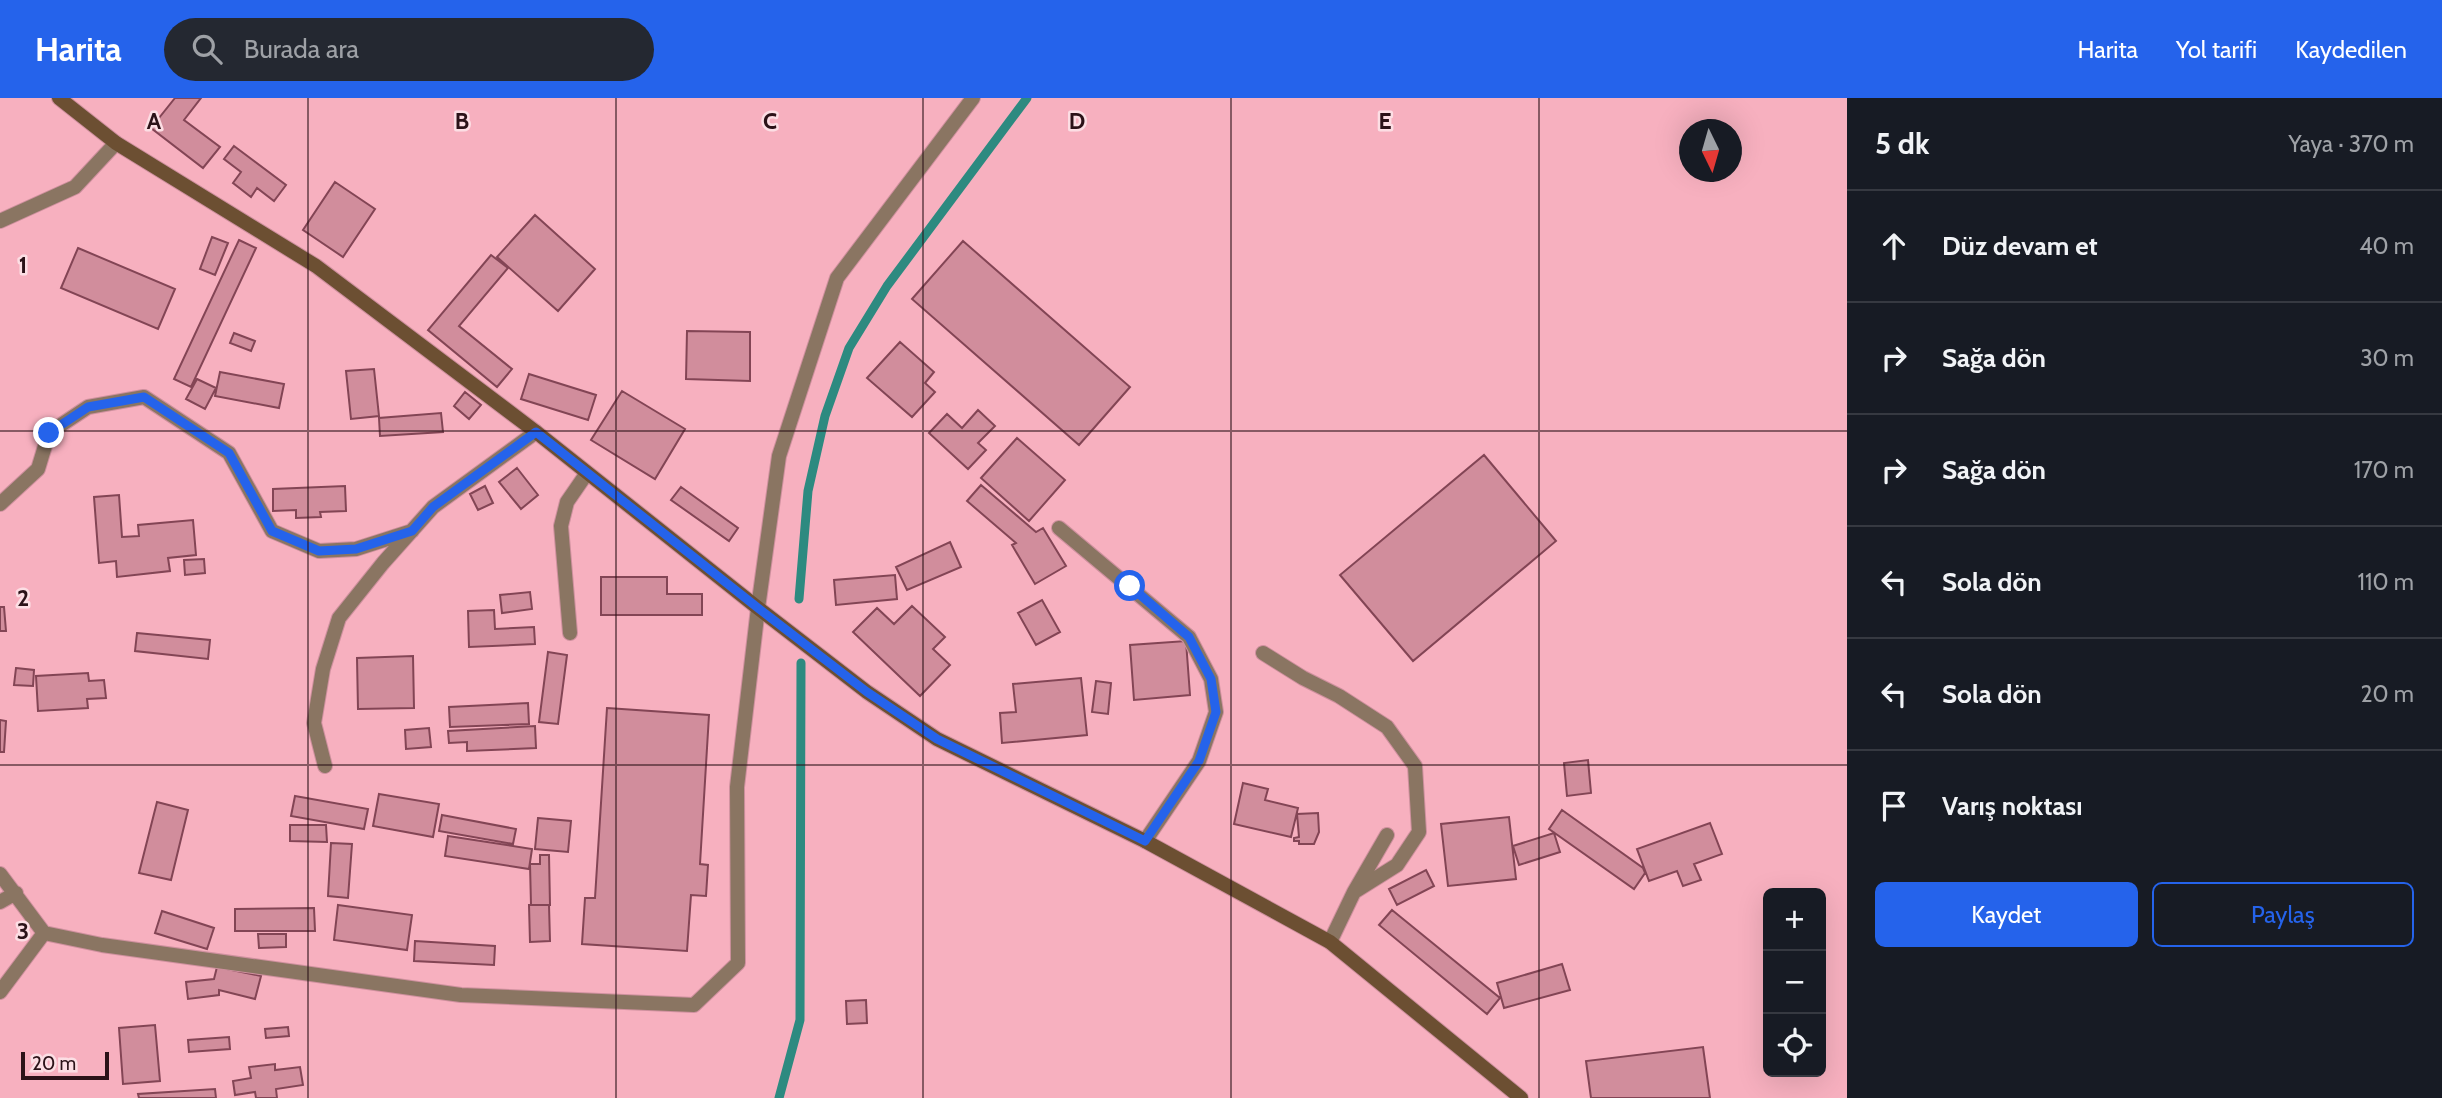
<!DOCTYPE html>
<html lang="tr">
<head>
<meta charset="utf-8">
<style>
	:root { --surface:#171b24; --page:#242831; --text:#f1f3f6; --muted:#9ea1a6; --line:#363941; --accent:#2563eb }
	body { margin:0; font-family:Cabin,sans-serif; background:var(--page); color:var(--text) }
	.controls { position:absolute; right:21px; bottom:21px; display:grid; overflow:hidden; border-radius:10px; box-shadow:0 7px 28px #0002 }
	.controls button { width:63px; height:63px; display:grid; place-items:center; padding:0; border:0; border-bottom:2px solid var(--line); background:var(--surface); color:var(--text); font:35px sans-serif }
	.compass { position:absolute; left:1679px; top:21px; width:63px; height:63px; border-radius:50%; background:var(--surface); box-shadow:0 7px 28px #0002; rotate:175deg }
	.scale { position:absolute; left:21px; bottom:18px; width:88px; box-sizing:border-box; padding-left:7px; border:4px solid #2b1218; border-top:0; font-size:19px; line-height:24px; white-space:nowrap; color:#2b1218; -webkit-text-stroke:5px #fcdee4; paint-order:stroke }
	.stop { position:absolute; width:21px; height:21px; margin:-16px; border:5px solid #2563eb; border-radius:50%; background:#fff }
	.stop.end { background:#2563eb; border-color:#fff; box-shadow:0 2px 7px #0008 }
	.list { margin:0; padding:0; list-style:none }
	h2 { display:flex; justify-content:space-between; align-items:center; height:91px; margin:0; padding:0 28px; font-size:30px }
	h2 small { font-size:23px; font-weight:400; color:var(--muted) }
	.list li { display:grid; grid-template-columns:46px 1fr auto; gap:21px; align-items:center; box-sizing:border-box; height:112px; padding:0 28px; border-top:2px solid var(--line) }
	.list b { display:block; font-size:26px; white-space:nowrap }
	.list em { font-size:23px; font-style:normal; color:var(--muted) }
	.actions { display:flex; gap:14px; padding:21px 28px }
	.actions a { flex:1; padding:16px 0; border:2px solid var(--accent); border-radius:10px; text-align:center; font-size:24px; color:var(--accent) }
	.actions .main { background:var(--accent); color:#fff }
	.icon { flex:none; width:38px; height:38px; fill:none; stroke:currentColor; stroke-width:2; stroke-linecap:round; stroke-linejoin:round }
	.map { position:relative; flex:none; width:1847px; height:1000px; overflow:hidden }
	header { display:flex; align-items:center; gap:42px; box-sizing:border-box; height:98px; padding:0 35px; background:var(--accent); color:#fff }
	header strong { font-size:33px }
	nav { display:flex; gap:38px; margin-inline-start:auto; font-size:24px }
	.search { width:490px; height:63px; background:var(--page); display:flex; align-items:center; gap:18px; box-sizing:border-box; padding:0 24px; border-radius:38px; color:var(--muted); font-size:26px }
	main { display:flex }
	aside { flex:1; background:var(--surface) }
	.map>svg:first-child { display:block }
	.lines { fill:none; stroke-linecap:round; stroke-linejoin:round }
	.stream { stroke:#2d8a80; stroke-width:9 }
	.building { fill:#d18d9c; stroke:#834555; stroke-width:2 }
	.street-casing { stroke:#ce909e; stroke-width:16 }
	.secondary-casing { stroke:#ce909e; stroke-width:16 }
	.street { stroke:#8a7562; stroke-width:14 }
	.secondary { stroke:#6c4f32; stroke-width:14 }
	.route { stroke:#2563eb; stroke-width:9 }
	.grid { fill:none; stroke:#2b1218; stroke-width:2; stroke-opacity:0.55 }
	.grid-label { font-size:23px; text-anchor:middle; font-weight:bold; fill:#2b1218; stroke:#fcdee4; stroke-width:5; stroke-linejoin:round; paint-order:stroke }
</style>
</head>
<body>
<header>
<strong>Harita</strong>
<div class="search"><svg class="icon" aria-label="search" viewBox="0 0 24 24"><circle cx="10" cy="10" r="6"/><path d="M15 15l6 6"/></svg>Burada ara</div>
<nav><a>Harita</a><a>Yol tarifi</a><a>Kaydedilen</a></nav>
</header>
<main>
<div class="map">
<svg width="1847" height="1000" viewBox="0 0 1847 1000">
	<rect width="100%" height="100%" fill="#f7b0bf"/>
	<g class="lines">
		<path class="stream" d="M799,501L808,393L825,318L849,250L887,188L1027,0
			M779,1000L800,922L801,565"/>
	</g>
	<path class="building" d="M175,0H201L184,22L220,49L203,70L151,30Z
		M234,48L286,87L274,103L257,90L251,99L233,85L241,74L224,61Z
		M335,84L375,111L343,159L303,132Z
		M535,117L595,171L558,213L497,159Z
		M212,139L228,145L215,177L200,171Z
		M239,142L256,150L191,289L174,281Z
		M963,143L1130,289L1079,347L912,201Z
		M78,150L175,191L158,231L61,190Z
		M491,157L508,170L459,228L512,271L497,289L428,232Z
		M687,233L750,234V283L686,281Z
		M234,235L255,243L251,253L230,245Z
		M900,244L934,274L925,285L935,294L912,319L867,280Z
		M374,271L379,318L351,321L346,273Z
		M220,274L284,286L279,310L215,298Z
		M529,276L596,297L588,322L521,301Z
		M197,281L216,290L205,311L186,301Z
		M622,293L685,331L655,381L591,342Z
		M465,294L481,307L469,321L454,308Z
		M978,312L995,328L978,345L986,352L968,371L929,335L947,316L962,330Z
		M441,315L443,334L380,338L379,320Z
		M1017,340L1065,382L1029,423L981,380Z
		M1484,357L1556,443L1413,563L1340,477Z
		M517,370L538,397L521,411L499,384Z
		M981,387L1036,434L1043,430L1066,468L1035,486L1012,447L1016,445L967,403Z
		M345,388L346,413L320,414L321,419L296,420V412L273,413V391Z
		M485,388L493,405L478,412L470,396Z
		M681,389L738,430L729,443L671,402Z
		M119,397L122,439L139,438L138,427L193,422L196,457L168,460L170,473L117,479L116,463L99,465L94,399Z
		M950,444L961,469L907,492L896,469Z
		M204,461L205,475L185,477L184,462Z
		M895,477L897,501L836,507L834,482Z
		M601,479H667V496H702V517H601Z
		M530,494L532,511L502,515L500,497Z
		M1042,502L1060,534L1036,547L1018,515Z
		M912,508L945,539L933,551L950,567L920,598L853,534L877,510L894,526Z
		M0,509H4L6,533H0Z
		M494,512L495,531L534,529L535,546L469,549L468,513Z
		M137,535L210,542L208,561L135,553Z
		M1186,543L1190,597L1134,602L1130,547Z
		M548,554L567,557L558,626L539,624Z
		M413,558L414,610L358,611L357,560Z
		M16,570L34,572L33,588L14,587Z
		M88,575L89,583L104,582L106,600L87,601L88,610L38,613L36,578Z
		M1081,580L1087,637L1002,645L1000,615L1016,614L1013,586Z
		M1096,583L1111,585L1108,616L1092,614Z
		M528,605L529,626L450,629L449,609Z
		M607,610L709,617L700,766L708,767L706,798L691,797L687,853L582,846L585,800H595Z
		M0,622L6,623L4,654H0Z
		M535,628L536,650L467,653V644L449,645L448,633Z
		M429,630L431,649L406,651L405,632Z
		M1588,662L1591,695L1567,698L1564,665Z
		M1243,685L1268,691L1265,702L1298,710L1291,739L1234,726Z
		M379,696L439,706L433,739L373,728Z
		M295,698L368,711L364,731L291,718Z
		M157,704L188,712L171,782L139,775Z
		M1562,712L1643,770L1645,775L1634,791L1549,731Z
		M1318,715L1319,734L1314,746H1299V743H1294V740L1299,739L1297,716Z
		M442,717L516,731L513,746L439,733Z
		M1509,719L1516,781L1448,788L1441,726Z
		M538,720L571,723L568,754L535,751Z
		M1710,725L1722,756L1694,766L1701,782L1683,788L1677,773L1649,783L1637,751Z
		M290,727H326L327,744L290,743Z
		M1554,735L1560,754L1519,767L1513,748Z
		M448,738L532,751L529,771L445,758Z
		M331,745L352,746L348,800L328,798Z
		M540,757H549L550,807H531L530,766H540Z
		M1426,772L1434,788L1397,807L1389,791Z
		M338,807L412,817L407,852L334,842Z
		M529,807H549L550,843L530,844Z
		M314,810L315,833H235V811Z
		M1392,812L1500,900L1487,916L1379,827Z
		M162,813L214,830L207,851L155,835Z
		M258,836H286V849L259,850Z
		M415,843L495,848L494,867L414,863Z
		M1562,866L1570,892L1504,910L1497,885Z
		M217,869L261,878L255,901L219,892V897L188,901L186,884L214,881Z
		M866,902L867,925L847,926L846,903Z
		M155,927L160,983L123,986L119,930Z
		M288,929L289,938L266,940L265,931Z
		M229,939L230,951L189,954L188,942Z
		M1703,949L1710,1000H1591L1586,963Z
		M275,966V972L300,969L303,987L276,991L277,1000H256L255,994L235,997L233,983L251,980L249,969Z
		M215,991L216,1000H139L138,996Z"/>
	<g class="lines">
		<g class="street-casing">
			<path id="street" d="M0,123L75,89L116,45
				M0,406L38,371L49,335L88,309L144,299L229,355L272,433L319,453L356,451L412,433
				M1059,430L1189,539L1211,581L1216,614L1199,663L1145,743
				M570,535L561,428L567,404L587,375
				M1263,555L1303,580L1339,598L1387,629L1415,668L1419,734L1397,767L1354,794
				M325,668L314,625L323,571L339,520L383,465L433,409L536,334
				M0,776L44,835
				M0,804L16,795
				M1330,844L1354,794L1387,737
				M0,894L44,835L102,847L461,897L694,907L738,865L737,689L758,510L779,358L837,180L973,0"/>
		</g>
		<g class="secondary-casing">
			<path id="secondary" d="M59,0L116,45L316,168L536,334L758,510L867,594L937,641L1145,743L1330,844L1521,1000"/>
		</g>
		<use href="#street" class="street"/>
		<use href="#secondary" class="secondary"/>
	</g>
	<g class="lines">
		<path class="route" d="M49,335L88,309L144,299L229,355L272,433L319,453L356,451L412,433L433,409L536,334L758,510L867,594L937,641L1145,743L1199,663L1216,614L1211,581L1189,539L1130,488"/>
	</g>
	<path class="grid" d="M308,0V1000M616,0V1000M923,0V1000M1231,0V1000M1539,0V1000M0,333H1847M0,667H1847"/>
	<g class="grid-label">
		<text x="154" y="31">A</text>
		<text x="462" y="31">B</text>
		<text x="770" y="31">C</text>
		<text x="1077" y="31">D</text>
		<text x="1385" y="31">E</text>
		<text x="23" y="175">1</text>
		<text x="23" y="508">2</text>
		<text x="23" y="841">3</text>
	</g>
</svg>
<div class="controls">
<button>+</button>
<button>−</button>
<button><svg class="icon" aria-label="locate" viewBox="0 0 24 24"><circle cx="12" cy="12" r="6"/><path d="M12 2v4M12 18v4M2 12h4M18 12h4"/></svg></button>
</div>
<svg class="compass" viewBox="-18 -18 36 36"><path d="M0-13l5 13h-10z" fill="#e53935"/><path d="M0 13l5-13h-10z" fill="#9ea1a6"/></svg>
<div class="scale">20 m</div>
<div class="stop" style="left:1130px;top:488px"></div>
<div class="stop end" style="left:49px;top:335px"></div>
</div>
<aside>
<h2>5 dk<small>Yaya · 370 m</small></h2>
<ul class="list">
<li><svg class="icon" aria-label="ahead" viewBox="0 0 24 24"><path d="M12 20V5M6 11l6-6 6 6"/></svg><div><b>Düz devam et</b></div><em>40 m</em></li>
<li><svg class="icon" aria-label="right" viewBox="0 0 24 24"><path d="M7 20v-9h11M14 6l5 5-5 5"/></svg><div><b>Sağa dön</b></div><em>30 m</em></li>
<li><svg class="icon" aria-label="right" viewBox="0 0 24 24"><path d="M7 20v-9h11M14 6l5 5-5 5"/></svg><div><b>Sağa dön</b></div><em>170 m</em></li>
<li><svg class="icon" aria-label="left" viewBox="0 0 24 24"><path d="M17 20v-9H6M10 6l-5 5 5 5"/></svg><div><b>Sola dön</b></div><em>110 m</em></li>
<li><svg class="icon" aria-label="left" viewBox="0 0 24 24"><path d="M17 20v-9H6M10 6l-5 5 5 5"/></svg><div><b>Sola dön</b></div><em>20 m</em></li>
<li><svg class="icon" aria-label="arrive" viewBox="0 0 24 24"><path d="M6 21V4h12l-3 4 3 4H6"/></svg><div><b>Varış noktası</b></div></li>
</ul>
<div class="actions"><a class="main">Kaydet</a><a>Paylaş</a></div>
</aside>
</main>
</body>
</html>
